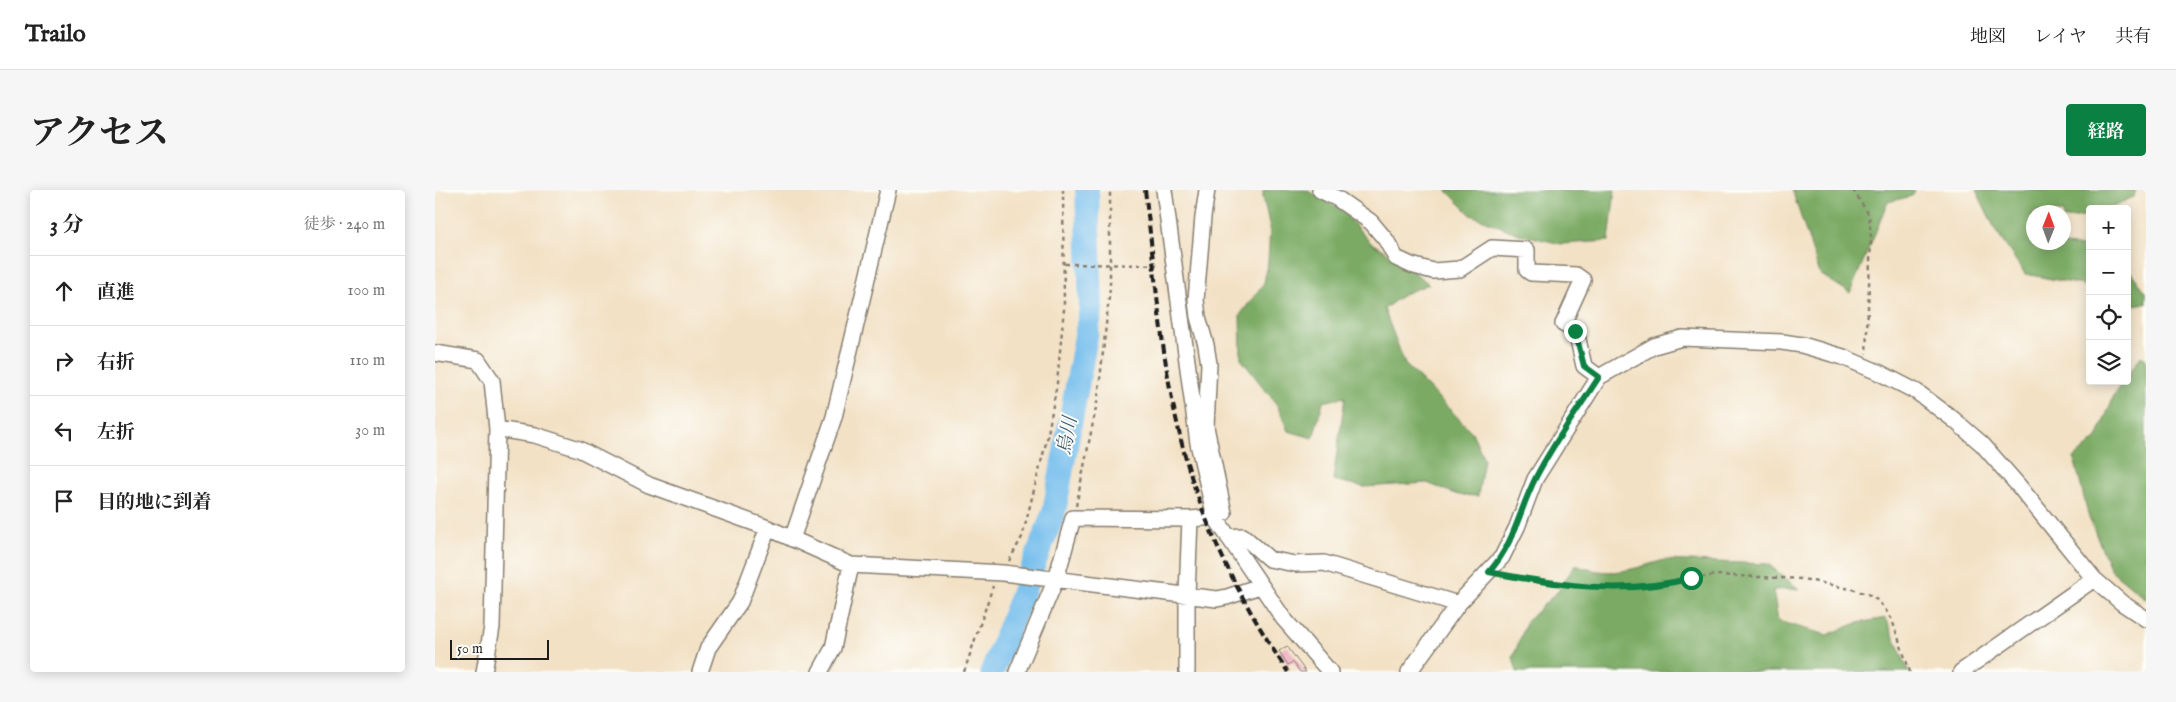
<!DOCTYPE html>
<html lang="ja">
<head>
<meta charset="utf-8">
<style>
	:root { --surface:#fff; --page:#f6f6f6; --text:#222; --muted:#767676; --line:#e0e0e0; --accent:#0b8043 }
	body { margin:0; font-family:"IM FELL English","Noto Serif JP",serif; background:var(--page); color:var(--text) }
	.controls { position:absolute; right:15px; top:15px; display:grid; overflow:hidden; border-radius:5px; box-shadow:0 2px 12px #0003 }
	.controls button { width:45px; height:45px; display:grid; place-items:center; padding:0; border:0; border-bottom:1px solid var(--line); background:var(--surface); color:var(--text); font:25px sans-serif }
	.compass { position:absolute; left:1591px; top:15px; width:45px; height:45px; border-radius:50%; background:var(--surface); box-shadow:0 2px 12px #0003; rotate:1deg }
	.scale { position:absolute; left:15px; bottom:12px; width:99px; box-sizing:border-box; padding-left:5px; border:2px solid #1c1c1c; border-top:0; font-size:14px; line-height:18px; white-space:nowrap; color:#1c1c1c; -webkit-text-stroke:4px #fdfcf7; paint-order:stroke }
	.stop { position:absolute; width:15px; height:15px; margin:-11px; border:4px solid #0b8043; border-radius:50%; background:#fff }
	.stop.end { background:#0b8043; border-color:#fff; box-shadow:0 1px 5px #0008 }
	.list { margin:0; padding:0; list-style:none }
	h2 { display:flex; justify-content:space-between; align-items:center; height:65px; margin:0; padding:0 20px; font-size:21px }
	h2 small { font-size:16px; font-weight:400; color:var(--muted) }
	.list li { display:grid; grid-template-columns:32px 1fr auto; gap:15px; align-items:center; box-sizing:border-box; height:70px; padding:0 20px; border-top:1px solid var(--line) }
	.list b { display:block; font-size:19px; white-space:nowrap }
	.list em { font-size:16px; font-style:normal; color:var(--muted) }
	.icon { flex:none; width:28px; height:28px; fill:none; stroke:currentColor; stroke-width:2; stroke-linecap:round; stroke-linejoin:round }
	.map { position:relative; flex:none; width:1711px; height:482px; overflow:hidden; border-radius:5px }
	header { display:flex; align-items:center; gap:30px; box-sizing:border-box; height:70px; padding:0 25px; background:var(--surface); border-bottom:1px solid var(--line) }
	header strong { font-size:24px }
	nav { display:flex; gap:28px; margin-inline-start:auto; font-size:18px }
	.intro { display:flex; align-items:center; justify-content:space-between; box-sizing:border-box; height:120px; padding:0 30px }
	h1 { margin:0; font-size:35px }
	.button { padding:12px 22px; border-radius:5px; background:var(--accent); color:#fff; font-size:18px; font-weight:700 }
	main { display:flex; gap:30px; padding:0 30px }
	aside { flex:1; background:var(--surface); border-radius:5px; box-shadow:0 2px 12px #0003 }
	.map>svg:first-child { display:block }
	.forest { fill:#7aaa64; stroke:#4b6340 }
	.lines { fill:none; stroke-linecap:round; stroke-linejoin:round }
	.river { stroke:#74beed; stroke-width:24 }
	.building { fill:#efadc2 }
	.minor-casing { stroke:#877e70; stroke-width:18 }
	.path { stroke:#877e70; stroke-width:2.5; stroke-dasharray:4 4; stroke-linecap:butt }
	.minor { stroke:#fff; stroke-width:15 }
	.rail { stroke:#1c1c1c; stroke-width:4; stroke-dasharray:8 4; stroke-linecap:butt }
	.route { stroke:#0b8043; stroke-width:6 }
	.labels { text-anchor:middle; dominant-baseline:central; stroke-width:4; stroke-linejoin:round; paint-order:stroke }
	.water-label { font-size:19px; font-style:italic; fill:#3f5d70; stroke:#fdfcf7 }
</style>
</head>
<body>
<header>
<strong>Trailo</strong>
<nav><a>地図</a><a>レイヤ</a><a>共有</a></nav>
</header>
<div class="intro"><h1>アクセス</h1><a class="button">経路</a></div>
<main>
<aside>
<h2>3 分<small>徒歩 · 240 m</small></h2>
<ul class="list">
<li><svg class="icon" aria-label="ahead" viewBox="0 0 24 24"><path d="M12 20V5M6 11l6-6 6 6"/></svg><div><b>直進</b></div><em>100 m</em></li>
<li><svg class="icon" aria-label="right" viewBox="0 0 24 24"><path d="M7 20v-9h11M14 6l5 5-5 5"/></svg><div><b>右折</b></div><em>110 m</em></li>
<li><svg class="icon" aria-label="left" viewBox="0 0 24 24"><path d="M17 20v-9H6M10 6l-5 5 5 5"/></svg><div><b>左折</b></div><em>30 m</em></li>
<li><svg class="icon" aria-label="arrive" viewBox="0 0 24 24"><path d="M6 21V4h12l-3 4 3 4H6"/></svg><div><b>目的地に到着</b></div></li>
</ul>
</aside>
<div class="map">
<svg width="1711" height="482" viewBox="0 0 1711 482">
	<rect width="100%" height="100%" fill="#fdfcf7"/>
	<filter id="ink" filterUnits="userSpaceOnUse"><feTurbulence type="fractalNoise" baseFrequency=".02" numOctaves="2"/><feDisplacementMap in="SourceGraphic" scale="10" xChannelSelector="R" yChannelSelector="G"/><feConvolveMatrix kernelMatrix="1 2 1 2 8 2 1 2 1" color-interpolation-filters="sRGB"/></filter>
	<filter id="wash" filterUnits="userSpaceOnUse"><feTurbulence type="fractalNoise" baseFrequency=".0096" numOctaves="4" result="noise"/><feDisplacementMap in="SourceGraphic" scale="20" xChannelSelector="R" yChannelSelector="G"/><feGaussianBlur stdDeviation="1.12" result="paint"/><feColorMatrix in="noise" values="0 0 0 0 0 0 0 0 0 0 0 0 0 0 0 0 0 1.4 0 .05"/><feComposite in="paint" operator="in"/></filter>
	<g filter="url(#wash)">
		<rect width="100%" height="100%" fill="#f2e1c5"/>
		<path class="forest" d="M828,0H871L906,19L935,52L961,68L994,94L969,104L949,119L970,174L1037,242L1049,269L1043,306L1023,305L992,293L929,297L898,290L910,207L888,212L878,248L853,241L842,215L806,169L805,125L829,93L833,71L835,38L828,7Z
			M1011,0H1180L1174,51L1126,54L1084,44L1036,25Z
			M1357,0H1480L1477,6L1453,12L1415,103L1385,84Z
			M1541,0H1701L1699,7L1671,19H1655L1654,25L1629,29L1628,22H1598V52L1650,57L1655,59V99L1648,95L1590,84L1562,43Z
			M1692,77L1711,102V113L1692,116Z
			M1706,166L1711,169V409L1676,380L1654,328L1639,268L1662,248L1679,205L1688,191H1692V186Z
			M1229,370L1333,374L1364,399L1338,400L1343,431L1392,445L1422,433L1451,428L1474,482H1082L1078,467L1092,431L1122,402L1140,375C1176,388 1194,380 1229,370Z"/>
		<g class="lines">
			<path class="river" d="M557,482L619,322L656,119L652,0"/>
		</g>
		<g id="blocks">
			<path class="building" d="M852,456L862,470L871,482H865L858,472L853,475L844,461Z"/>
		</g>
	</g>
	<g filter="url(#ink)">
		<use href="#blocks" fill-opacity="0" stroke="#877e70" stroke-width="1"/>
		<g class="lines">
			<g class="minor-casing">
				<path id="minor" d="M729,0L763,253L780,327L848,428L895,482
					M885,0L903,9L936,32L951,50L961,68L976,75L998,81L1025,79L1057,58L1092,60V80L1096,83L1141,85L1148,90L1128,134L1141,141L1149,176L1164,187
					M0,163L43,170L57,191L62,239L57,437L49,482
					M62,239L100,245L144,259L214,295L333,338L416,375L568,383L782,409L792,407L825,396
					M793,347L808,346L834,369L860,374L889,373L1023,414
					M357,349L399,227L453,0
					M265,482L273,458L305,412L333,338
					M385,482L398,458L416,375
					M582,482L621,389L638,328L755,329L780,327L789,323L771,237L774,174L771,155L763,127L761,110L768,27L772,0
					M752,482V405L755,329
					M974,482L1023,414L1067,367L1082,337L1100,289L1164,187L1219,156L1247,148L1347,152L1367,155L1408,167L1445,183L1482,202L1518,229L1547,254L1583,295L1659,389L1687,413L1711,429
					M1526,482L1659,389"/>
			</g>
			<path class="path" d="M1418,0L1434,25L1436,48L1431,164
				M630,74L726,75
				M641,316L663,208L675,98V0
				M574,371L587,347L612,249L622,193L629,119L628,0
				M1068,385L1134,396L1176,397L1239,393L1280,385L1368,389L1420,400L1438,406L1450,419L1457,430L1475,482
				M529,482L558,396"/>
			<use href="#minor" class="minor"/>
			<path class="rail" d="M710,0C720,79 725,160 743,237C762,325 803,408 853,482"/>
		</g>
	</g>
	<g class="lines" filter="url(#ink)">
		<path class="route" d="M1140,141L1149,176L1164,187C1143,220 1119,252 1101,287C1084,320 1080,353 1054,382C1120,395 1190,406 1256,388"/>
	</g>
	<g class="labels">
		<g class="water-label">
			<text transform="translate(633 246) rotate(-80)">烏川</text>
		</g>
	</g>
</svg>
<div class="controls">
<button>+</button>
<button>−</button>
<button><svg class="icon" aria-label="locate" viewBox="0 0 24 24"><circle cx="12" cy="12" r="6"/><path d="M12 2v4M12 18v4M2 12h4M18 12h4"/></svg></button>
<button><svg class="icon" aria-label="layers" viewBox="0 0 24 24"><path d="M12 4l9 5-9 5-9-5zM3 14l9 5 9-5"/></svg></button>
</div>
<svg class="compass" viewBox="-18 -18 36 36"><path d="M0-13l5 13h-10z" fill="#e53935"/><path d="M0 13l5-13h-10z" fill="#767676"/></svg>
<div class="scale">50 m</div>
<div class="stop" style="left:1256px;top:388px"></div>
<div class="stop end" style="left:1140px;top:141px"></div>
</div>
</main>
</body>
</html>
